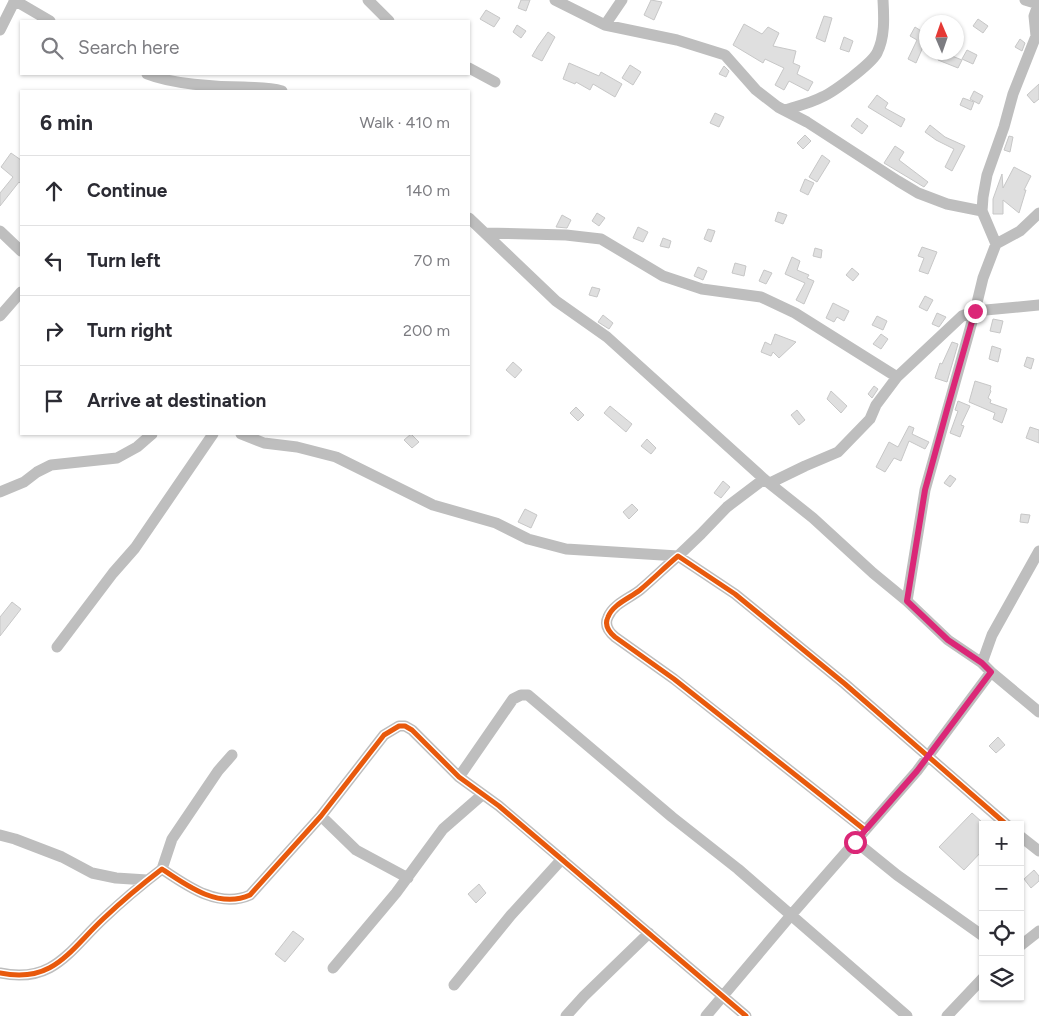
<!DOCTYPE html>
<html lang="en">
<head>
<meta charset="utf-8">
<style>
	:root { --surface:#fff; --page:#f2f2f3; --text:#2b2b33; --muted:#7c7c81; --line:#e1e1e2 }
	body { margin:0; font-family:Figtree,sans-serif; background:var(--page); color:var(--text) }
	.controls { position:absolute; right:15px; bottom:15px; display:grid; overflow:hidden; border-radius:0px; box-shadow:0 1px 4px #0004 }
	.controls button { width:45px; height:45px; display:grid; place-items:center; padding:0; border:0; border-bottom:1px solid var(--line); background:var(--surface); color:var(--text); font:25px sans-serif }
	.compass { position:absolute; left:919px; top:15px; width:45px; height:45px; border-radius:50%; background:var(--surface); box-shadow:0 1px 4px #0004; rotate:358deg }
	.stop { position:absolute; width:15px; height:15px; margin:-11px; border:4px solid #db2777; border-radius:50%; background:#fff }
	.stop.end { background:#db2777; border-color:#fff; box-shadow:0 1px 5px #0008 }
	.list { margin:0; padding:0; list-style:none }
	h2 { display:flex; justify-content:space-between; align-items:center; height:65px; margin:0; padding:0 20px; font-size:21px }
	h2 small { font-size:16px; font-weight:400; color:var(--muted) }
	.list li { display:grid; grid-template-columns:32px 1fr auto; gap:15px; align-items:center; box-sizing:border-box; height:70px; padding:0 20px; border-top:1px solid var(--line) }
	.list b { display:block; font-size:19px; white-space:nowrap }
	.list em { font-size:16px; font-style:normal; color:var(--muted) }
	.icon { flex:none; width:28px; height:28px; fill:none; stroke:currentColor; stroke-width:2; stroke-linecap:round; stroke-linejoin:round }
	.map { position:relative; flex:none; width:1039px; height:1016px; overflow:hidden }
	.search { position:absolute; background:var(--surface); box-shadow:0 1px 4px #0004; left:20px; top:20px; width:450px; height:55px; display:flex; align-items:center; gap:12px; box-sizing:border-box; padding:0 18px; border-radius:0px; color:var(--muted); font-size:19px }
	.panel { position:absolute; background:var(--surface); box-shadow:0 1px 4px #0004; left:20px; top:90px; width:450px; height:345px; border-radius:0px }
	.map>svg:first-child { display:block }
	.building { fill:#dfdfdf; stroke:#c7c7c7 }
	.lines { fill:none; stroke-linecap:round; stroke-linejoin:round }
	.street { stroke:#bebebe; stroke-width:11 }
	.cycleway-casing { stroke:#fff; stroke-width:8 }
	.cycleway { stroke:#e8590c; stroke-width:5 }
	.route { stroke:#db2777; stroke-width:6 }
</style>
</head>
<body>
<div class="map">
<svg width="1039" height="1016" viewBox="0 0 1039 1016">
	<rect width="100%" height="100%" fill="#fff"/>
	<path class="building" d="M521,0H530L526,11L518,8Z
		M651,0L662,2L654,20L644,15Z
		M486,10L500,18L494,27L480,19Z
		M824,16L832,18L825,42L816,38Z
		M978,19L988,26L983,33L973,26Z
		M744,24L762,34L768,27L779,33L773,46L796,51L793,63L800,66L797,74L813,82L808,91L789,81L784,90L775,85L784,68L765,59L763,63L733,45Z
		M517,25L526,31L521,38L513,32Z
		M915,27L926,34V40L916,63L908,59L917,40L910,36Z
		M548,32L555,37L542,61L532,56L538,46Z
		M844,37L853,41L849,52L840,49Z
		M1020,39L1025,43L1022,51L1015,47Z
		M967,50L977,55L973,64L962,59Z
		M937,52H942L962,60L958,68L938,60V57L935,56Z
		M569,63L599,76L601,72L622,84L615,97L593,84L590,90L576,82L575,84L563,79Z
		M630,65L641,72L633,85L622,78Z
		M724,66L729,71L726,77L719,74Z
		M1039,84V99L1034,103L1027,95Z
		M974,91L983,96L979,104L970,99Z
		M877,95L888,103L885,108L905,119L901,127L868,107Z
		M963,98L974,102L971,110L960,105Z
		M715,113L724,117L719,127L710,123Z
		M857,118L868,126L862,134L851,126Z
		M930,125L945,137L965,146L952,171L945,167L954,149L936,140L925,132Z
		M805,135L811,141L803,149L797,143Z
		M1009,136L1013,137L1010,152L1004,150Z
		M895,146L904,152L899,160L928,182L924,187L884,163Z
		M11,153L21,160V184L19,182L0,206V193L13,177L1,167Z
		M822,155L830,161L817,182L809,177Z
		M1014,167L1031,176L1024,190H1026L1019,213L1003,200V214H993V199L1002,174L1003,188Z
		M805,179L814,183L808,195L800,191Z
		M778,212L787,215L783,224L775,221Z
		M597,213L605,218L599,226L592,221Z
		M562,215L571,220L567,228L556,227Z
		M638,227L648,232L643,242L633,238Z
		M708,229L715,231L711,242L704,239Z
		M663,238L671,241L669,248L660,246Z
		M922,247L937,252L928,274L919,271L924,258L918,256Z
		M815,248L822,250L821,258L813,256Z
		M792,257L800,261L797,270L809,275L807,278L814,281L804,304L796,300L805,283L785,274Z
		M735,263L746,266L744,276L732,273Z
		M698,267L707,271L703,280L694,276Z
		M852,268L859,274L853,281L846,275Z
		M764,270L772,273L766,284L759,281Z
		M592,287L600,289L597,297L589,295Z
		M925,296L933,300L927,311L919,307Z
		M833,303L849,311L844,321L837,317L834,322L826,318Z
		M937,313L946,317L939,327L932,324Z
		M603,315L613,323L609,329L598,322Z
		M877,316L887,321L883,330L872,325Z
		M993,319L1003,321L1000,333L990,331Z
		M775,334L796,342L779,358L773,352L771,356L761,352L765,342L771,345Z
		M881,334L888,339L881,349L873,344Z
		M952,342L958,344L947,382L935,378L940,363L942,364Z
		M992,346L1001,349L998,362L989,359Z
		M1027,357L1034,359L1031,369L1024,366Z
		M513,362L522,370L515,378L506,370Z
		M975,381L991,386L990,390L991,391L988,398L991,400L990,403L1007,409L1002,423L993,419L995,413L969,402Z
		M874,386L878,389L872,398L868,394Z
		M831,391L847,406L841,413L827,399Z
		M958,401L970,406L961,425L964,426L960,437L950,433L958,411L955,410Z
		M610,406L632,424L626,432L604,413Z
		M576,407L584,415L578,421L570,413Z
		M797,410L805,420L799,425L791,415Z
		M909,426L914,428L912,434L929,442L925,449L909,441L901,461L894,458L885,472L876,467L889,442L898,447Z
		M1030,427L1039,430V443L1026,438Z
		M411,434L419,442L412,448L404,440Z
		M647,439L656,448L651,454L641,446Z
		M950,475L956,479L950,487L944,483Z
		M723,481L730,487L721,498L714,493Z
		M632,504L638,510L629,519L623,512Z
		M525,509L537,515L531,528L518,522Z
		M1021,514L1030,515L1028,523L1020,522Z
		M12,602L21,609L0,636V617Z
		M998,737L1005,745L996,753L989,746Z
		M972,813L983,823V850L964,870L939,847Z
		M1034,870L1039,876V881L1031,888L1024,879Z
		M479,884L486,893L476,903L468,894Z
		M293,931L304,939L285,962L275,954Z"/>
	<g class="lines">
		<path class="street" d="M14,0L50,21
			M368,0L389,21
			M555,0L605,25L677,40L725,55L756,90L778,107L807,122L898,181L918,193L947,204L982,211L996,244
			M1025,0L1038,4
			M605,25L622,0
			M0,30L15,0
			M469,68L495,82
			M147,74C172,84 215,87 243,87C257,88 269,87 282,91
			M785,110C797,106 811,103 822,97C834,92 871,64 877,53C885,37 884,18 883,0
			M982,211L983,197L987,175L1004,127L1013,94L1036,36L1034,16L1039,2
			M469,218L556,301L607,337L764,479L813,518L873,573L907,601L948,640L982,663L991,672L1039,712
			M0,231L21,251
			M485,233L566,235L601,239L663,276L702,289L761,297L795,313L897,377
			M0,316L21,292
			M241,434L264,443L297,447L336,457L433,505L496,523L528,539L566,549L678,556L701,534L727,507L764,479
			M770,483L805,466L838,452L870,419L876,405L897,377L962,316L975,311L1039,305
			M0,492L24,482L37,472L51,465L117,458L137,447L152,434
			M907,601L925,490L975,311L983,278L996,244L1020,231L1039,213
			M57,647L113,573L135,548L213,434
			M982,663L992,635L1039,551
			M459,777L513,699L521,695H528L672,817L738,869L907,1016
			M321,816L356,850L408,878
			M865,830L674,679L615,637C609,632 604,625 608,617C613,604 630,598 640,590C653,579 665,567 678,556L735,594L845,684L1007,825
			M0,835L15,839L62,857L92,873L116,878L147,880
			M1020,836L1039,851
			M855,841L897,875L983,936
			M162,869L172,839L218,771L232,755
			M1020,946L1039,931
			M333,968L396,893L443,829L482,795
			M0,973C53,984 69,951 103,919C122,901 141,885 162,869C187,886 219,909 250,895L321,816L384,735L399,726H405L412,730L459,777L499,806L746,1016
			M454,985L511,915L562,859
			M566,1016L584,996L649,933
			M706,1016L792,914L917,771L991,672
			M947,1016L983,978"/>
		<g class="cycleway-casing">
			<path id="cycleway" d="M865,830L674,679L615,637C609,632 604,625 608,617C613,604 630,598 640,590C653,579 665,567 678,556L735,594L845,684L1007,825
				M0,973C53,984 69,951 103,919C122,901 141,885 162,869C187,886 219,909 250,895L321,816L384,735L399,726H405L412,730L459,777L499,806L746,1016"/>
		</g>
		<use href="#cycleway" class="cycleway"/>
	</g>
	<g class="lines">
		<path class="route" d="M855,842L917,771L991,672L982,663L948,640L907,601L925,490L948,406L975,311"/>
	</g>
</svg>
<div class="controls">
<button>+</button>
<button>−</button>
<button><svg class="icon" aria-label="locate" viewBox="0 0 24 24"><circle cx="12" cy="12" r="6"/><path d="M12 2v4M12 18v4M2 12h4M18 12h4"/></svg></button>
<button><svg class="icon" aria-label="layers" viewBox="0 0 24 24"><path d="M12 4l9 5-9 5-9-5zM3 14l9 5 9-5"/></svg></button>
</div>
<svg class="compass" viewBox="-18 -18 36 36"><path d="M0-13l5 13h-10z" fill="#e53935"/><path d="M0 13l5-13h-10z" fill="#7c7c81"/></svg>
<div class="stop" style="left:855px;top:842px"></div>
<div class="stop end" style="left:975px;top:311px"></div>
<div class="search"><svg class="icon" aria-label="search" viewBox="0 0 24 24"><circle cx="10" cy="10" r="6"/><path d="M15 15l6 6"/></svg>Search here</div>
<section class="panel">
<h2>6 min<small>Walk · 410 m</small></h2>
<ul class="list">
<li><svg class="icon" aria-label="ahead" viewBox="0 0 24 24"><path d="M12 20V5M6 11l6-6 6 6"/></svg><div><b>Continue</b></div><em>140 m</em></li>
<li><svg class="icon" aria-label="left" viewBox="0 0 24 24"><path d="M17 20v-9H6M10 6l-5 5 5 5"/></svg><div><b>Turn left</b></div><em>70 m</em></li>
<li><svg class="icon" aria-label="right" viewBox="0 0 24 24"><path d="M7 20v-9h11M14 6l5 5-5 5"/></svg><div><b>Turn right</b></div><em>200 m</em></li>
<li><svg class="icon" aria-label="arrive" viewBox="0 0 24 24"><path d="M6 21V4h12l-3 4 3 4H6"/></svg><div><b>Arrive at destination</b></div></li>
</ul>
</section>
</div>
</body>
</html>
